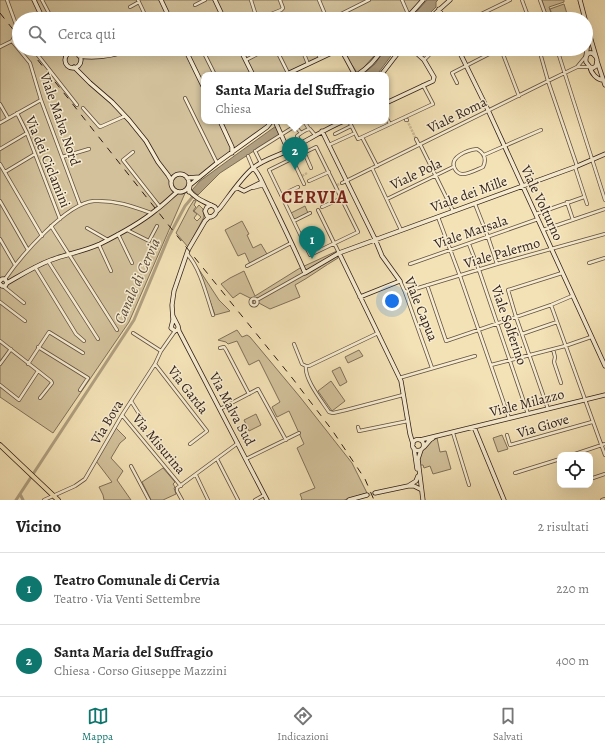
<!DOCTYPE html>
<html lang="it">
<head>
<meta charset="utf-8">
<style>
	:root { --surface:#fff; --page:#f2f2f2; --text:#222; --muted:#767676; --line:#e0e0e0; --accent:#0f766e }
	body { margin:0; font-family:Alegreya,serif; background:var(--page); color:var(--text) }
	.controls { position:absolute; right:12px; bottom:12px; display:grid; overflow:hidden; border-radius:8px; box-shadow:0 4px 16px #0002 }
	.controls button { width:36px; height:36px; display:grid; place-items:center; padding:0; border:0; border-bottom:1px solid var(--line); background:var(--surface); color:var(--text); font:20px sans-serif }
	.you { position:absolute; left:392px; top:301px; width:14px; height:14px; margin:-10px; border:3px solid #fff; border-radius:50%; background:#1a73e8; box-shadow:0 0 0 6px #1a73e833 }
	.badge { display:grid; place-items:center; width:26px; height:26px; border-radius:50%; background:var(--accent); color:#fff; font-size:13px; font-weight:700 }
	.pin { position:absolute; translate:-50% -33px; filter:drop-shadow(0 1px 2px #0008) }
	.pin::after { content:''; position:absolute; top:21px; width:14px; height:12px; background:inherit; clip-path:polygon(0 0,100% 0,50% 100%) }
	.popup { position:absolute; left:201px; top:72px; width:188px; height:52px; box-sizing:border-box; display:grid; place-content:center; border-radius:8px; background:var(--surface); filter:drop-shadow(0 1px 3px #0005); font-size:13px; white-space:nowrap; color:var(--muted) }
	.popup b { font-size:15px; color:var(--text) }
	.popup::after { content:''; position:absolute; left:50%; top:100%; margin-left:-8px; border:8px solid transparent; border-top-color:var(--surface) }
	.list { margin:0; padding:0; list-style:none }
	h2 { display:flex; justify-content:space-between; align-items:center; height:52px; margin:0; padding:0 16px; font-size:17px }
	h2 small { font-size:13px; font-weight:400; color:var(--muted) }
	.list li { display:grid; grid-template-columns:26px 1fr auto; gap:12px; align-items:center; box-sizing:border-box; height:72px; padding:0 16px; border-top:1px solid var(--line) }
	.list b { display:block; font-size:15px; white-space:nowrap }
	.list p { margin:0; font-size:13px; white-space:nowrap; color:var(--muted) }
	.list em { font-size:13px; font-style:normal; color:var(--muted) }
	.icon { flex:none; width:22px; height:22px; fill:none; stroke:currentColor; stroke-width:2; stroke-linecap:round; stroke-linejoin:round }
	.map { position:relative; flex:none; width:605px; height:500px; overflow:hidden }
	.search { position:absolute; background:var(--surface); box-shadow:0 4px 16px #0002; left:12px; right:12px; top:12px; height:44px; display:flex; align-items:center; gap:10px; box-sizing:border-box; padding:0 14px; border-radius:22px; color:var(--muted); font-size:15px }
	.sheet { height:196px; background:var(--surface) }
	nav { display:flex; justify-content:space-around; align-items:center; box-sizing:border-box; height:56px; border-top:1px solid var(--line); background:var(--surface); font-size:11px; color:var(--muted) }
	nav a { display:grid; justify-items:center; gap:2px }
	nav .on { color:var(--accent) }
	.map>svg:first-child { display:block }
	.green { fill:#d2c19b; stroke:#80705a }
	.water { fill:#b09f80; stroke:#7c6b56 }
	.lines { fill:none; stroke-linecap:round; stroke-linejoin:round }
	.canal { stroke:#b09f80; stroke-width:3 }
	.street-tunnel { stroke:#ccbb96; stroke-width:2.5; stroke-dasharray:2.5 1; stroke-linecap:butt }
	.secondary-tunnel { stroke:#ccbb96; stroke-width:3.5; stroke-dasharray:3.5 2; stroke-linecap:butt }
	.street-casing { stroke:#604f40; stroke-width:4 }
	.secondary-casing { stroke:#2f1e18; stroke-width:5 }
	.primary-casing { stroke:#2f1e18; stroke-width:5.5 }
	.street { stroke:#f7ecd0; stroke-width:2.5 }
	.secondary { stroke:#f7ecd0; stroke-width:3.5 }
	.primary { stroke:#f3e2b6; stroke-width:4 }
	.rail { stroke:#2f1e18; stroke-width:1; stroke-dasharray:7 7; stroke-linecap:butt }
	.labels { text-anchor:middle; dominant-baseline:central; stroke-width:3; stroke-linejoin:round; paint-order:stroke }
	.street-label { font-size:14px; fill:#2f1e18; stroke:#f7ecd0 }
	.water-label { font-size:15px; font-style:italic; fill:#5c4b3c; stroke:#f7ecd0 }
	.district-label { font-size:18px; font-weight:bold; letter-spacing:1px; fill:#7a1f14; stroke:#f7ecd0 }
</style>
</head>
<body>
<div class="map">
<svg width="605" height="500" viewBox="0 0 605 500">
	<rect width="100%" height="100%" fill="#f3e2b6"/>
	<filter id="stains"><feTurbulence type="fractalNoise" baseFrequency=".005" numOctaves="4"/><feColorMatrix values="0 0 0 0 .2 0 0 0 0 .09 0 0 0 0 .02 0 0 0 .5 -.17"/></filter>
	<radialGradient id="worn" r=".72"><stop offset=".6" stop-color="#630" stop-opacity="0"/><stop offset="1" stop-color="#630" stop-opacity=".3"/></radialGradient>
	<path class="green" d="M0,0H422L405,19H19V49H340L286,75H204V121H272V122L189,184L129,322L53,433L0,397Z
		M542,0H564V2L549,7L553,19H548Z
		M564,4L568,17L564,19H554L550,9Z
		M341,49H380L358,74Z
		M194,200L196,201L194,205L196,207L193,211L197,214L194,218L197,221L201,217L194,211L199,205L203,209L204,217L188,247L176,233L189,208Z
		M305,206L308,213L294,220L291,213Z
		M242,221L249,234L247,235L253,248L261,244L267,254L250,264L245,253L238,256L225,230Z
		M337,251L338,258C324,266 310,277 295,285L300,297L270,309L257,302L255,304H254L253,302L254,300L240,293L233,298L221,284L230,278L244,271L255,296L300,268Z
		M198,268L219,300L230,311L215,315Z
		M237,330L242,337L247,335L250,337L300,397L352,463L367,493L344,500H301L302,499L300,494L315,488L297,448L304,444L289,411L277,417L272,407L280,402L259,360L249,365L237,341L228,344L226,342L218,340Z
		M359,350L363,356L348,363L345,357Z
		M340,367L347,382L340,386L332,371Z
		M331,381L345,401L332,411L318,391Z
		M256,414L261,425L249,431L244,420Z
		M116,428L126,438L120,443L111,458L123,471L117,480L131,500H104L103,495L99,487L112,482L96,461Z
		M502,435L508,449L498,452L493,438Z
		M437,438L440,452L446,451L451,469L433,474L430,466L424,468L423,465H420C420,462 419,458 420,455C423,448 430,441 437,438Z
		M163,468L175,482L173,484L175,487L174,488L176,494L163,500H151L142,482Z"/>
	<path class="water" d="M427,0H438L436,2V7L424,19H410Z
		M385,49H396L379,72L376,75H362L375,64Z
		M276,126L280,134L220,173L198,195L192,190L200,181L237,154Z"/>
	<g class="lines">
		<path class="canal" d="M20,494L23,500
			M16,500L134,320L169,236L185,206L195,194"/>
		<path class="street-tunnel" d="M407,120L416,139
			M302,176L307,173
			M337,185L342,183"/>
		<path class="secondary-tunnel" d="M367,495L375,493"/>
		<g class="street-casing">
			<path id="street" d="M7,0L18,30L12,41L30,63L41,100L80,205
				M42,0L52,19
				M138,0L147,19
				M251,0L257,19
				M319,0L327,19
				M402,0L409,16
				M522,0L529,19
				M540,0L547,19
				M195,5L205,0
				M130,7L139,2
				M259,19L281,10L283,8L280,0
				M331,19L369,0
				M471,19L510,0
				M577,19L584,16
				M0,47L12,41
				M33,49L77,105
				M202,49L215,75
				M276,49L288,73
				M302,49L308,64
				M316,49L320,58
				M501,49L519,96
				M539,49L548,81L577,166
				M557,49L605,200
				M189,50L191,49
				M75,53L76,49
				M246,60L267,49
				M424,60L435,49
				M578,67H590
				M457,83L452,73L499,49
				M185,98L217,163
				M0,104L8,118
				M83,108L98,125L100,127L125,116
				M17,113L27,133L60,219
				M386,117L390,124
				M406,120H407
				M304,121L309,129
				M349,121L358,139L433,104L423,85
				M0,123L41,100
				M295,126L301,133
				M335,134L351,126
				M362,137L377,166
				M416,139L419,145
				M301,144L297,136C301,133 306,129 310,129L315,135
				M420,144L453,211
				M329,145L353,134
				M316,147L358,232L310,255L269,170Z
				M0,149L27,133
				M477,149C484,153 487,159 483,167C478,169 467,175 462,174C459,174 456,171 455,169C448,157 468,150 477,149Z
				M257,150L303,121
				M288,150L304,184
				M255,151L261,163
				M133,152L123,160L160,207
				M304,152L311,168
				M484,155L541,130
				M248,156L253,168
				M62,157L89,149
				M0,164L42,236
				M575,167L587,204
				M372,168L401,230
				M5,172L35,154
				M309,181L329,172
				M342,183L548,81L577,67L586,56
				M253,188L260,186H264
				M281,195L298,187
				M387,199L453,167
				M0,201L28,250
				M567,202L573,220
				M475,204L488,237L497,264
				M322,207L342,198
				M318,210L339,253
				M536,214L584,197
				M438,217L460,276L509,418
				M294,221L310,213
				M51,226L117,330
				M87,228L108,240
				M127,230L149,241L157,226
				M543,230L605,209
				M118,234L132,263
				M0,239L15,265
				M469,244L479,270L528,414
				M99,245L111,271
				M187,254C200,267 207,297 213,315
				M48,261L98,339
				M589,263L605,258
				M410,264L538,219
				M247,266L291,243
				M35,267L76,334L84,341
				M5,279C21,256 66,203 94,201C115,200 132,206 151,213
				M400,281L405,292L432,368
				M427,285L446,341L551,305L572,296
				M3,286L24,303
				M405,292L497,264L605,234
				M250.5 302a3.5 3.5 0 1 1 7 0a3.5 3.5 0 1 1-7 0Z
				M257,300L305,273
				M0,302L25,321
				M551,305L605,455
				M133,333L161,351
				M522,334L557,322
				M0,341L51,381L52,383L40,398
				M294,344L302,364L306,366C304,379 322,401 329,412L333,413L346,410L403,395
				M38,347L88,378L80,390
				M220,348L224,347L226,350L249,394
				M553,349L555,357L554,362L561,383
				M0,364L11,349
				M28,364L49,332L83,353
				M155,364L207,431L190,444
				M491,365L565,346L591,337
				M306,366H309L378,333
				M399,378L475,356
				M0,385L19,400L38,371
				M131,401L143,420
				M220,409L258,389L286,440
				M548,409L516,317L508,290L562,273
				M122,415L181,486
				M358,427L359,431L408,421
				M453,433L469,485
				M507,435L510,445L592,422
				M572,455L605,444
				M217,459L238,500
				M246,459L299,433
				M131,466L149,500
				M515,473L560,459
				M196,475L208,500
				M590,479L605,474
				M569,486L572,485
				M44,500L75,486L85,479L122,415L155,364L161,351L175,331
				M182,500L177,491V488L238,443
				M255,500L264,495
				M602,500L605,499"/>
		</g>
		<g class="secondary-casing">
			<path id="secondary" d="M34,0L43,19
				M161,0L170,19
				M215,0L224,19
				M580,0L585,19
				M439,9L444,19
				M406,19L423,0
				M429,19L450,0
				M586,23L597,60L596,66L593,68L590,67L586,62C585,54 590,49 596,57
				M62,49L70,53
				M185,49L204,88
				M240,49L253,75
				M341,49L355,75
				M458,49L488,110L605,366
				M65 60a8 8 0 1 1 16 0a8 8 0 1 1-16 0Z
				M79,56C97,59 116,55 133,49
				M586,56L589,35
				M597,61L605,85
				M74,67L90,83L112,102L129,120L146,141L158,162L168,175L171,180
				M590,67C591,73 597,80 603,80
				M285,75L340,49
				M357,75C369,67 374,61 383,49
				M381,75L401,49
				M386,103L433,81L434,77L424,60L412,49
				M220,121L232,147V153
				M275,121L288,150
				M322,131L375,239L382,256L400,281L360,297
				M253,168C259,172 263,185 267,192C280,219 293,245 305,273L339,253L575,167L605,154
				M171 183a9 9 0 1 1 18 0a9 9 0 1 1-18 0Z
				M187,178L200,177
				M188,189C195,199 205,202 215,207C218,211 216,215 211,217L207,216L205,211L207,207L211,205
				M235,189L238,188L244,191L262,182
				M189,192L190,185L217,163L267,127L272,121
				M217,211L220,208C230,195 241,178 253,168C264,159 278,156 289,150C308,140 325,129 344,121
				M339,253L401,381L410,434L413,444
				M0,281L2,279H5L7,283L5,286H2L0,284
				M7,283C21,275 35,266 51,260C67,254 85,251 100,244C120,234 139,224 156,210C163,205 170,198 177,192
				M173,316L178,326L179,331L267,500
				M178,328L177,330L175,331L171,328L173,320L172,305L174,291L188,250L205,221L209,217
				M474,427L504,500
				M412.5 445a5.5 5.5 0 1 1 11 0a5.5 5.5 0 1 1-11 0Z
				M420,440L605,395
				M424,447L430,440L433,438
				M414,448L417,469
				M421,450L418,459L419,468L423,500
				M409,486H414L420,489
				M375,493L408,486L416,481L418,476
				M349,500L367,495"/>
		</g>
		<g class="primary-casing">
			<path id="primary" d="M0,445L58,500"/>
		</g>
		<use href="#street" class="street"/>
		<use href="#secondary" class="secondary"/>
		<use href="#primary" class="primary"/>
		<path class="rail" d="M0,13L19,37
			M29,49L178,237L293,379L332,430L365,479L374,500"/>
	</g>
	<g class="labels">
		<g class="street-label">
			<text transform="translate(457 115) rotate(-26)">Viale Roma</text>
			<text transform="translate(60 119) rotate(71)">Viale Malva Nord</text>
			<text transform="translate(48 162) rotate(68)">Via dei Ciclamini</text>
			<text transform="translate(416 174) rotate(-25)">Viale Pola</text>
			<text transform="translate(469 194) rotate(-20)">Viale dei Mille</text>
			<text transform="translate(542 203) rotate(65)">Viale Volturno</text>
			<text transform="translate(471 232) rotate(-19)">Viale Marsala</text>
			<text transform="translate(502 253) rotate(-16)">Viale Palermo</text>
			<text transform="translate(421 309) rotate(68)">Viale Capua</text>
			<text transform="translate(509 325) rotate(71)">Viale Solferino</text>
			<text transform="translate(188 390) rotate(52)">Via Garda</text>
			<text transform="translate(527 403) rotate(-14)">Viale Milazzo</text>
			<text transform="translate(232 409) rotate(62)">Via Malva Sud</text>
			<text transform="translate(107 422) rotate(-59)">Via Bova</text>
			<text transform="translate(543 426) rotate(-16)">Via Giove</text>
			<text transform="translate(159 444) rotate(50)">Via Misurina</text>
		</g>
		<g class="water-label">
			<text transform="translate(137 281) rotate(-66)">Canale di Cervia</text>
		</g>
		<g class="district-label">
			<text x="315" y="197">CERVIA</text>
		</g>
	</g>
	<rect width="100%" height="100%" filter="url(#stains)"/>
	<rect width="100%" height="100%" fill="url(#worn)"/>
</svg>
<div class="controls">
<button><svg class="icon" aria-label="locate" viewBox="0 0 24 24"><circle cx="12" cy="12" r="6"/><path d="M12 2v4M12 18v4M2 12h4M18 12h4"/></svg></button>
</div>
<div class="you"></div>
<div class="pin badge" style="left:312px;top:259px">1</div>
<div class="pin badge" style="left:295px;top:170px">2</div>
<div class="popup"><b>Santa Maria del Suffragio</b>Chiesa</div>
<div class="search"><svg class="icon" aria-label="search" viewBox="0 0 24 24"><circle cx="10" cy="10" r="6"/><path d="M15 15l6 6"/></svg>Cerca qui</div>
</div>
<section class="sheet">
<h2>Vicino<small>2 risultati</small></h2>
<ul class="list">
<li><span class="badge">1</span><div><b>Teatro Comunale di Cervia</b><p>Teatro · Via Venti Settembre</p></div><em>220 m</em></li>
<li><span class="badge">2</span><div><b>Santa Maria del Suffragio</b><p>Chiesa · Corso Giuseppe Mazzini</p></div><em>400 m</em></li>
</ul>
</section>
<nav>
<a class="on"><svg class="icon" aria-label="map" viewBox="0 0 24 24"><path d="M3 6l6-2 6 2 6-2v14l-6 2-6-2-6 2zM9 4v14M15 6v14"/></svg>Mappa</a>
<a><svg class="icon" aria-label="directions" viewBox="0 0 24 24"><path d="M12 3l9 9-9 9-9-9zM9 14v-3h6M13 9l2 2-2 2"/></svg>Indicazioni</a>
<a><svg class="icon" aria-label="saved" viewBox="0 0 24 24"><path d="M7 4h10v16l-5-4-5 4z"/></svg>Salvati</a>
</nav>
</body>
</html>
